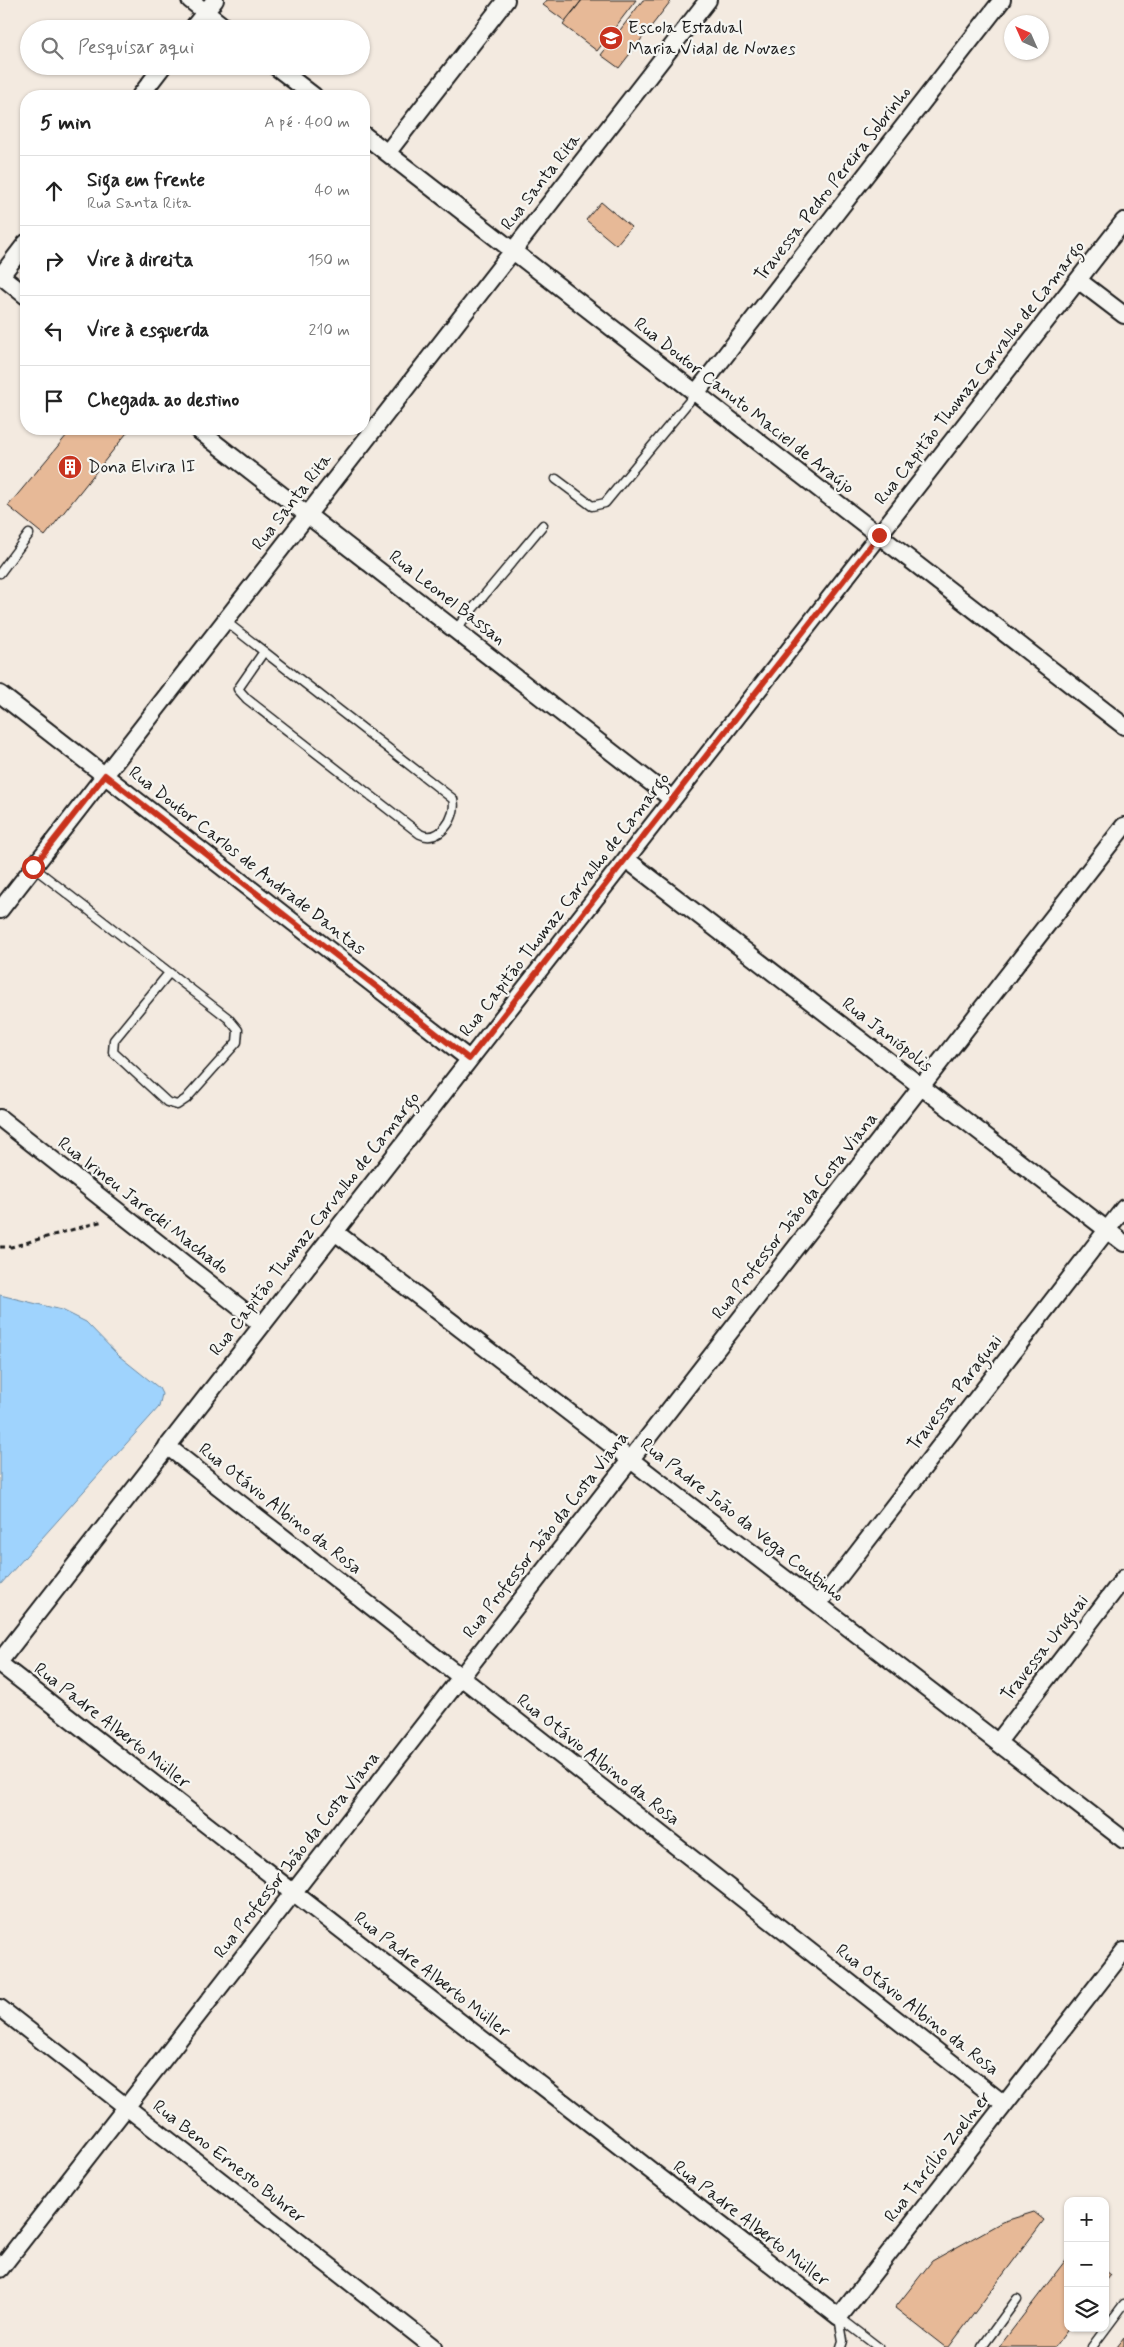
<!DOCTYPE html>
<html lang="pt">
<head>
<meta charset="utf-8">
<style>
	:root { --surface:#fff; --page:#f2f2f2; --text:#222; --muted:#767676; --line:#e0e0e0 }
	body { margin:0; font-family:Mynerve,sans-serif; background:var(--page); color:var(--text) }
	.controls { position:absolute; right:15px; bottom:15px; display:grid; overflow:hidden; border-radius:10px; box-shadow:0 1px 4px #0004 }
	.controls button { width:45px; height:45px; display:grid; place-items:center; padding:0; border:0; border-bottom:1px solid var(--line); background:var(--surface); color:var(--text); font:25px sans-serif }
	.compass { position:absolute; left:1004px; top:15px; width:45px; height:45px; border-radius:50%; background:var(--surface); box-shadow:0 1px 4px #0004; rotate:315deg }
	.stop { position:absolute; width:15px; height:15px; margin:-11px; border:4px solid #c8321e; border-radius:50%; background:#fff }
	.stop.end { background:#c8321e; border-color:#fff; box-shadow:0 1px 5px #0008 }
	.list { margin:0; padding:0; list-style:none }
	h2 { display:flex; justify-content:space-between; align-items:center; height:65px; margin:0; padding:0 20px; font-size:21px }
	h2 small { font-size:16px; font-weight:400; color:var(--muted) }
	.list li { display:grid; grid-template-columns:32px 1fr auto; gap:15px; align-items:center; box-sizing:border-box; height:70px; padding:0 20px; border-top:1px solid var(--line) }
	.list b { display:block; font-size:19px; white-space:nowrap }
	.list p { margin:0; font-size:16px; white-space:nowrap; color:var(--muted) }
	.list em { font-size:16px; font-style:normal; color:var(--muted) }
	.icon { flex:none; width:28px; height:28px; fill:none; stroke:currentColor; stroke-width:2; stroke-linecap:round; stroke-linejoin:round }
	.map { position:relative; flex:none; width:1124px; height:2347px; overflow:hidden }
	.search { position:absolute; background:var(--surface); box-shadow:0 1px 4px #0004; left:20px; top:20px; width:350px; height:55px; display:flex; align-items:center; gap:12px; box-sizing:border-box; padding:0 18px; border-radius:28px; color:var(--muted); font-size:19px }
	.panel { position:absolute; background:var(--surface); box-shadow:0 1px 4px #0004; left:20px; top:90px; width:350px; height:345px; border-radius:20px }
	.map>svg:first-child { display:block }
	.water { fill:#9fd3fd; stroke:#6b8aa3 }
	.building { fill:#e7b997; stroke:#1c1c1c }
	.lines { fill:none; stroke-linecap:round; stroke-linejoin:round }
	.service-casing { stroke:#1c1c1c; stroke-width:11 }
	.minor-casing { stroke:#1c1c1c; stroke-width:20 }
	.path { stroke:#1c1c1c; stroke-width:3; stroke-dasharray:5 4; stroke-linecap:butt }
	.service { stroke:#f6f6f2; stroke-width:8 }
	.minor { stroke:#f6f6f2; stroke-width:16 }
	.route { stroke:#c8321e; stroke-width:6 }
	.labels { text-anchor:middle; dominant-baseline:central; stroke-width:4.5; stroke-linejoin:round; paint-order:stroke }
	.poi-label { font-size:18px; fill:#1c1c1c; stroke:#f6f6f2; text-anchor:start }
	.street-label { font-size:18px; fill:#1c1c1c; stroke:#f6f6f2 }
</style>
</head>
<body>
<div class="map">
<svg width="1124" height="2347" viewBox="0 0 1124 2347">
	<rect width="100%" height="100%" fill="#f3eae0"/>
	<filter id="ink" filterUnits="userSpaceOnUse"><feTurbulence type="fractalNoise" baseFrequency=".02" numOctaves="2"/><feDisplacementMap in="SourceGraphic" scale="10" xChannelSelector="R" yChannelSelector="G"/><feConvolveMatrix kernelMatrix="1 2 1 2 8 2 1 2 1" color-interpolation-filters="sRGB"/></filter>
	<g filter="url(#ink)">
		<path class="water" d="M0,1295L62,1310L86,1322L119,1356L159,1388L162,1394L159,1407L0,1585Z"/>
		<path class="building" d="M547,0H582L565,21L543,5Z
			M582,0H636L597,51L563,25Z
			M643,0H667L670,2L619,68L601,55Z
			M601,202L631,227L616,245L586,220Z
			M72,429H130L45,536L8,506Z
			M1034,2212L1044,2220L949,2347H945L895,2308L932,2261L1002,2222Z
			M1068,2257L1069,2328L1055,2347H999Z
			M1105,2271L1110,2275L1105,2281Z
			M1124,2338V2347H1117Z"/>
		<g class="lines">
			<g class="service-casing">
				<path id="service" d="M556,479L592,506L605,503L696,393
					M0,573L29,534
					M225,621L453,799C458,817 439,844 420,834L247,699L238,689L263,653
					M455,630L543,525
					M33,867L228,1018L238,1030L237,1042L186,1099L177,1105L167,1102L113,1052L114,1040L169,973
					M839,2317L878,2347
					M839,2317L843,2341L841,2347
					M982,2347L1017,2299
					M1092,2347L1124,2304"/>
			</g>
			<g class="minor-casing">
				<path id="minor" d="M190,0L227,29
					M192,29L215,0
					M275,66L314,96
					M140,96L163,66
					M364,135L1124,726
					M387,153L506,0
					M0,275L26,296
					M0,277L26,243
					M1078,280L1124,315
					M696,393L1002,0
					M197,429L672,799
					M0,694L469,1059
					M626,859L1124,1243
					M0,910L708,0
					M0,1118L262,1325
					M335,1232L1124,1840
					M167,1446L1004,2104
					M818,1604L1124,1208
					M0,1661L1124,221
					M0,1664L839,2317L1124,1951
					M998,1742L1124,1578
					M0,2008L433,2347
					M0,2269L1124,826"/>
			</g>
			<path class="path" d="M0,1247H11L103,1221"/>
			<use href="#service" class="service"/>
			<use href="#minor" class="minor"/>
		</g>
	</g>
	<g class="lines" filter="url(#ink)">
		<path class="route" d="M33,867L105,775L469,1059L879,535"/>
	</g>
	<defs>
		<g id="school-disc" transform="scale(1.25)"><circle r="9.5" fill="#c8321e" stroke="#f6f6f2"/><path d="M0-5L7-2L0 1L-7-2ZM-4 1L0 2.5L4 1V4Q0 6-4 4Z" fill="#fff"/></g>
		<g id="building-disc" transform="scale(1.25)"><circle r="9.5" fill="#c8321e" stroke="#f6f6f2"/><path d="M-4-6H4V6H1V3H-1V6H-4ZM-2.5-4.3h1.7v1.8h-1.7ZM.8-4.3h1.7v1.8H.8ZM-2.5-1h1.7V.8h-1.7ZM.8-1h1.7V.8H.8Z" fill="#fff"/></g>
	</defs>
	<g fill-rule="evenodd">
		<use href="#school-disc" x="611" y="38"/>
		<use href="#building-disc" x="70" y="467"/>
	</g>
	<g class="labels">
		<g class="poi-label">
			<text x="628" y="28">Escola Estadual<tspan x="628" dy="21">Maria Vidal de Novaes</tspan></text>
			<text x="88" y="467">Dona Elvira II</text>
		</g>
		<g class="street-label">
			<text transform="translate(541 182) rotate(-52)">Rua Santa Rita</text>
			<text transform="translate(833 184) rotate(-52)">Travessa Pedro Pereira Sobrinho</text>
			<text transform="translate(980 373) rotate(-52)">Rua Capitão Thomaz Carvalho de Camargo</text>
			<text transform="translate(744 406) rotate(38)">Rua Doutor Canuto Maciel de Araújo</text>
			<text transform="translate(292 502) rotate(-52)">Rua Santa Rita</text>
			<text transform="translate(447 598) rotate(38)">Rua Leonel Bassan</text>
			<text transform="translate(247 861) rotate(38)">Rua Doutor Carlos de Andrade Dantas</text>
			<text transform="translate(565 905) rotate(-52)">Rua Capitão Thomaz Carvalho de Camargo</text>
			<text transform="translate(887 1035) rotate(38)">Rua Janiópolis</text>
			<text transform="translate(143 1206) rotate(38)">Rua Irineu Jarecki Machado</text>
			<text transform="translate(795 1216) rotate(-52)">Rua Professor João da Costa Viana</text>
			<text transform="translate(315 1224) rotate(-52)">Rua Capitão Thomaz Carvalho de Camargo</text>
			<text transform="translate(955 1393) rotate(-52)">Travessa Paraguai</text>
			<text transform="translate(280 1509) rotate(38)">Rua Otávio Albino da Rosa</text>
			<text transform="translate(742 1520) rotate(38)">Rua Padre João da Vega Coutinho</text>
			<text transform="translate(546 1535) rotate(-52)">Rua Professor João da Costa Viana</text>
			<text transform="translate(1045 1648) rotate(-52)">Travessa Uruguai</text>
			<text transform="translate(112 1726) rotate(38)">Rua Padre Alberto Müller</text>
			<text transform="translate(598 1760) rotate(38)">Rua Otávio Albino da Rosa</text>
			<text transform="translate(297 1855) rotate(-52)">Rua Professor João da Costa Viana</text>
			<text transform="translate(432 1975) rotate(38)">Rua Padre Alberto Müller</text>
			<text transform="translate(917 2010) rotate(38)">Rua Otávio Albino da Rosa</text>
			<text transform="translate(938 2157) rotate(-52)">Rua Tarcílio Zoelner</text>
			<text transform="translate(229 2162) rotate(38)">Rua Beno Ernesto Buhrer</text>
			<text transform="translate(751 2224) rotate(38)">Rua Padre Alberto Müller</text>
		</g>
	</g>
</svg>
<div class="controls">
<button>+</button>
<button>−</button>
<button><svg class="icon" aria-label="layers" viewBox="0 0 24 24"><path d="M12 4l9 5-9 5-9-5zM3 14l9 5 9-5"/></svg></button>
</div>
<svg class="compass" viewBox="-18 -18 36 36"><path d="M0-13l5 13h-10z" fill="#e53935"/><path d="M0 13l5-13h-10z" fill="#767676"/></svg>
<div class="stop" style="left:33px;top:867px"></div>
<div class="stop end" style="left:879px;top:535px"></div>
<div class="search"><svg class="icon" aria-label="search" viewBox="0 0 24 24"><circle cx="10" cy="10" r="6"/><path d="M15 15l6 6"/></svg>Pesquisar aqui</div>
<section class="panel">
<h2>5 min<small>A pé · 400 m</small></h2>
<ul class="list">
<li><svg class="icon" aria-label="ahead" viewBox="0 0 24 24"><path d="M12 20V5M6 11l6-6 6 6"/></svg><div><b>Siga em frente</b><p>Rua Santa Rita</p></div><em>40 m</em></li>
<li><svg class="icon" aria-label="right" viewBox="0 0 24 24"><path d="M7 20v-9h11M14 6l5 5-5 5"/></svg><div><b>Vire à direita</b></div><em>150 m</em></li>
<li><svg class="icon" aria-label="left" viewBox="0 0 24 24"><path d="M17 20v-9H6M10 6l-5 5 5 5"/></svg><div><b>Vire à esquerda</b></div><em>210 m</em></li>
<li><svg class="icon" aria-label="arrive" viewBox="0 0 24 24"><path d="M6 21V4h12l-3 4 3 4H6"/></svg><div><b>Chegada ao destino</b></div></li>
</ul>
</section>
</div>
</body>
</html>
